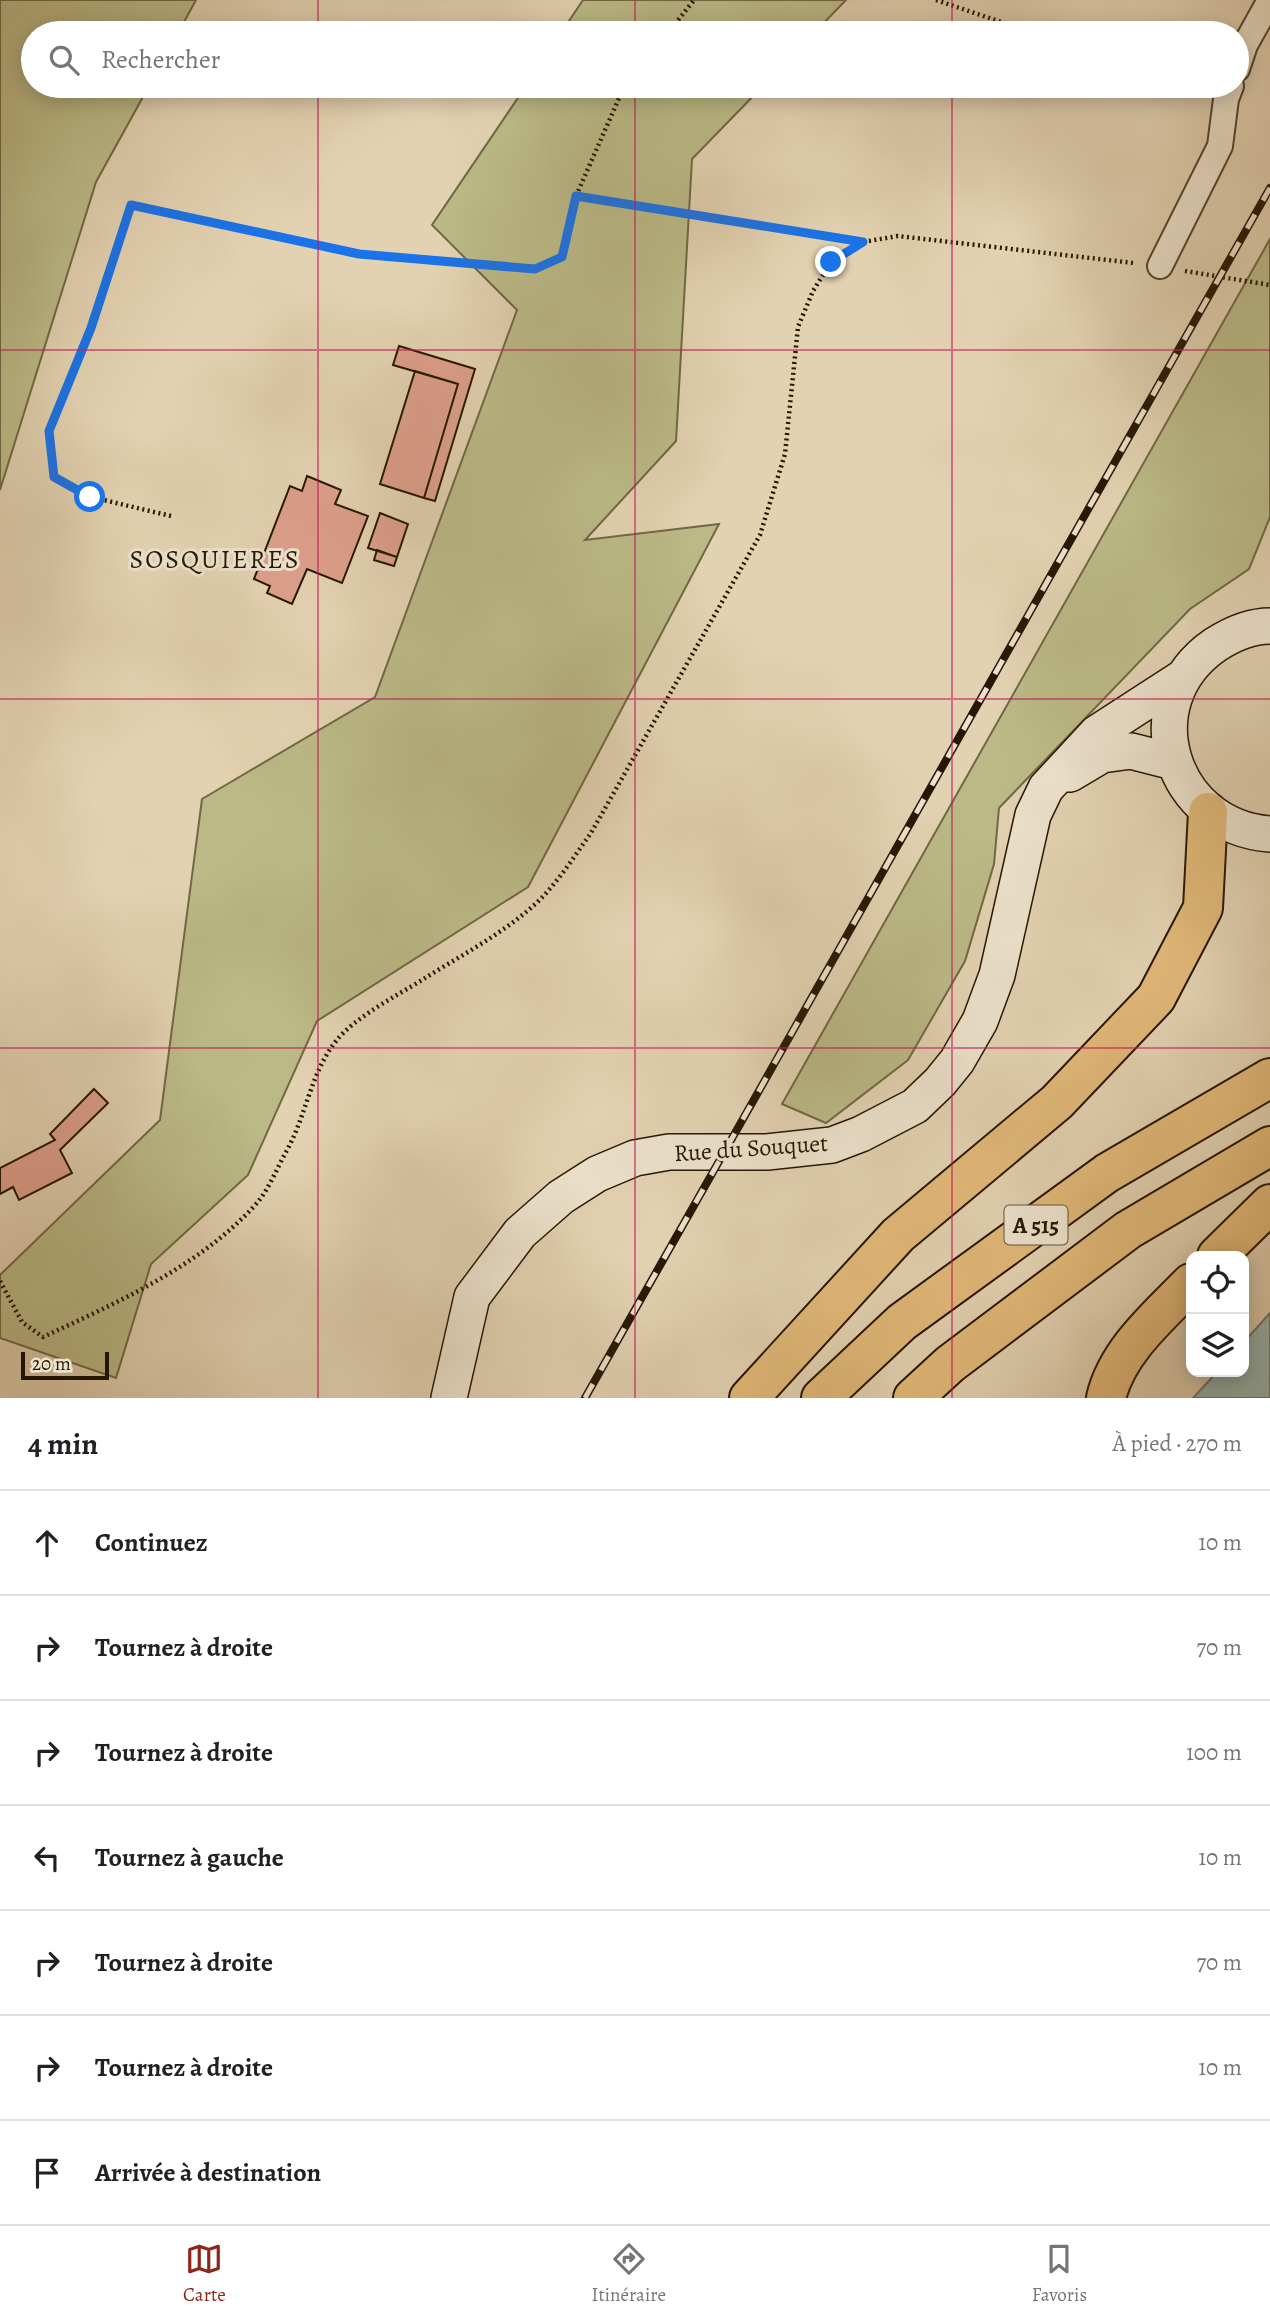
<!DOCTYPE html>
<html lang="fr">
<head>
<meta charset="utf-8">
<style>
	:root { --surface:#fff; --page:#f2f2f2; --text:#202124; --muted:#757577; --line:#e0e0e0; --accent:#8f2418 }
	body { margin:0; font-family:Alegreya,serif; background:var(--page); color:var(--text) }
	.controls { position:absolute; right:21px; bottom:21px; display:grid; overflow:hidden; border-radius:14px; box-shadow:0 4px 18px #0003 }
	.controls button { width:63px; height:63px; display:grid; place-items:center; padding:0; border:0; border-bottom:2px solid var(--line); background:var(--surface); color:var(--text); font:35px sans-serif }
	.scale { position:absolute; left:21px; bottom:18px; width:88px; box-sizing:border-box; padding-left:7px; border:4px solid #261703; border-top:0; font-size:19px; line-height:24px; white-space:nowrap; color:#261703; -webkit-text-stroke:5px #ede2cd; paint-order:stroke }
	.stop { position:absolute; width:21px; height:21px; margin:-16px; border:5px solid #1a73e8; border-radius:50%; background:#fff }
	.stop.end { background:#1a73e8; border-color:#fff; box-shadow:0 2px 7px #0008 }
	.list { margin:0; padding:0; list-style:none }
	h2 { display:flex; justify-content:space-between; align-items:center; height:91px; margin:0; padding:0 28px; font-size:30px }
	h2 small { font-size:23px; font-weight:400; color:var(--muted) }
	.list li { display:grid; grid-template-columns:46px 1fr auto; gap:21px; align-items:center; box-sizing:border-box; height:105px; padding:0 28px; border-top:2px solid var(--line) }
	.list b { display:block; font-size:26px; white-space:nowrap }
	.list em { font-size:23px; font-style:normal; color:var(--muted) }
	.icon { flex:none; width:38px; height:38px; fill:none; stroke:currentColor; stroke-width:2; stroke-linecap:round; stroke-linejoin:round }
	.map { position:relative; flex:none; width:1270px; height:1398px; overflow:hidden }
	.search { position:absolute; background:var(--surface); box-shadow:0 4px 18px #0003; left:21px; right:21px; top:21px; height:77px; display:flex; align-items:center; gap:18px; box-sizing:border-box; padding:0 24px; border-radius:38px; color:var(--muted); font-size:26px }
	.sheet { height:826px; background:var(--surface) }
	nav { display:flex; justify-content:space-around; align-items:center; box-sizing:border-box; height:98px; border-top:2px solid var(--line); background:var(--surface); font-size:19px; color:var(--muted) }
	nav a { display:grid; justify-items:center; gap:4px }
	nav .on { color:var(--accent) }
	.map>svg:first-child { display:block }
	.green { fill:#bbba87; stroke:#706845; stroke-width:2 }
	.water { fill:#96b6b1; stroke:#69766b; stroke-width:2 }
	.building { fill:#dd9f8c; stroke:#261703; stroke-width:2 }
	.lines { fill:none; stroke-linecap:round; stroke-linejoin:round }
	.street-casing { stroke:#55462f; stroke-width:28 }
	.secondary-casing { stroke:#261703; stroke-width:38 }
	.highway-casing { stroke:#261703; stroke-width:42 }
	.path { stroke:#261703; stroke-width:4.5; stroke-dasharray:2 3.5; stroke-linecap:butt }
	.street { stroke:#ede2cd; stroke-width:24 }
	.secondary { stroke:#ede2cd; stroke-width:35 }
	.highway { stroke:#e2b979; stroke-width:38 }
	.rail-casing { stroke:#261703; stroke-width:8 }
	.rail { stroke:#ede2cd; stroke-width:5; stroke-dasharray:16; stroke-linecap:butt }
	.route { stroke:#1a73e8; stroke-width:9 }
	.grid { fill:none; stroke:#c2185b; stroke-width:2; stroke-opacity:0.55 }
	.labels { text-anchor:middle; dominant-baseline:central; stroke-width:6; stroke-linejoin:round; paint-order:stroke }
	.shield { fill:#ede2cd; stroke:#625440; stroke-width:2 }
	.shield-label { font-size:23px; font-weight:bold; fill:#261703 }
	.street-label { font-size:24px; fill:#261703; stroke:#ede2cd }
	.neighbourhood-label { font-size:26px; letter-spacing:2px; fill:#261703; stroke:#ede2cd }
</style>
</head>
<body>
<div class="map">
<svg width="1270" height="1398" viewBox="0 0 1270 1398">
	<rect width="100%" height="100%" fill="#e3d2b2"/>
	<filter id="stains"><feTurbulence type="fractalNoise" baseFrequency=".00286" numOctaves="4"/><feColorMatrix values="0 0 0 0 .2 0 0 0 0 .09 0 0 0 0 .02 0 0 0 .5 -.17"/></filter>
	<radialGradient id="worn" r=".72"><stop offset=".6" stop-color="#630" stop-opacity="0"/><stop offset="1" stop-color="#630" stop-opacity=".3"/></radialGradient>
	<path class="green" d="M0,0H196L178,33H33V86H149L96,182L0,490Z
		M583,0H846L814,33H561Z
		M526,86H763L692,159L676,441L585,540L719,524L528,887L317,1021L248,1175L151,1264L116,1378L0,1338V1275L160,1120L202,799L375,697L517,310L432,225Z
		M1270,239V517L1249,569L1190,609L999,808L994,864L965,961L908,1060L826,1123L782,1104Z"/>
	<path class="water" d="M1270,1313V1398H1193L1217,1372H1244V1342Z"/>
	<path class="building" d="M399,346L475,369L435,501L424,498L458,384L393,365Z
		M415,371L458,384L424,498L380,484Z
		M307,476L341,490L335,504L368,516L342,583L307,569L292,604L267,593L270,586L254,579L290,486L302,491Z
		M380,513L408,524L397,557L368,548Z
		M377,550L397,557L394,566L374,560Z
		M94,1089L108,1103L60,1150L72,1173L19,1200L13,1187L0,1194V1168L55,1140L50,1134Z"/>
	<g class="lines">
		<g class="street-casing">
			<path id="street" d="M1237,69L1245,45L1270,0
				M1160,266L1220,146L1226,99L1231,86"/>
		</g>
		<g class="secondary-casing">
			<path id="secondary" d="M1270,626C1250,626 1232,634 1215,645C1131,703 1171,827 1270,834
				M1070,774L1102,755L1131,751L1174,762
				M449,1398L472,1297L520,1233L561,1197L597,1174L635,1158L669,1152H767L832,1145L861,1134L915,1106L940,1082L957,1061L980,1021L997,975L1033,815L1046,788L1097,733L1182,678"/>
		</g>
		<g class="highway-casing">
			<path id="highway" d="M1217,1256L1270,1204
				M749,1398L898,1235L1057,1102L1156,998L1203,908L1208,812
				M821,1398L902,1322L1107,1173L1270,1078
				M913,1398L950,1364L1128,1230L1270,1146
				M1106,1398C1117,1351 1159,1316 1191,1283"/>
		</g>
		<path class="path" d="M936,0L1034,33
			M668,33L694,0
			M1188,86L1202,91
			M576,196L620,96L628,86
			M1185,271L1270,285
			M171,516L91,497L54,477L49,431L91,328L131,205L359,254L535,269L562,257L576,196L862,242
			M0,1281L22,1322L43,1337C118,1302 201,1266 257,1203C269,1189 277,1168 286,1152C306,1117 310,1074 336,1041C354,1018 396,996 422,980C458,957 499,936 532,907C555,887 573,858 591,833L760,535L785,454L798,327L813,291L831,262L863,242L898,236L1134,263"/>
		<use href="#street" class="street"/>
		<use href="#secondary" class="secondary"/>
		<use href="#highway" class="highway"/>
		<g class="rail-casing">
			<path id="rail" d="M585,1398L1270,188"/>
		</g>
		<use href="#rail" class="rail"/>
	</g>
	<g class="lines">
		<path class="route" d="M90,497L54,477L49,431L91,328L131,205L359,254L535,269L562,257L576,196L863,242L831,262"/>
	</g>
	<path class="grid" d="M318,0V33M635,0V33M952,0V33M318,86V1398M635,86V1398M952,86V1398M0,350H1270M0,699H1270M0,1048H1270"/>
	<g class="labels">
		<rect class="shield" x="1004.5" y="1205.5" width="63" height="39" rx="5"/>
		<g class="shield-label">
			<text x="1036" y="1225">A 515</text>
		</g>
		<g class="street-label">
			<text transform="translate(751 1148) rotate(-4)">Rue du Souquet</text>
		</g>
		<g class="neighbourhood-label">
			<text x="215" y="559">SOSQUIERES</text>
		</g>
	</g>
	<rect width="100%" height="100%" filter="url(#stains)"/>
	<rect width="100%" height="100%" fill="url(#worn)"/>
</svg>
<div class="controls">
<button><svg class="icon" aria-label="locate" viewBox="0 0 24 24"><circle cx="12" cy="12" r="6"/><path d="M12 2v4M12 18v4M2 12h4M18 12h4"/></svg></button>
<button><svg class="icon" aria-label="layers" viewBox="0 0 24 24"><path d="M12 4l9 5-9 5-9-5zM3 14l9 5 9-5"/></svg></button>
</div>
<div class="scale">20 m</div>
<div class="stop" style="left:90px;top:497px"></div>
<div class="stop end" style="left:831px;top:262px"></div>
<div class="search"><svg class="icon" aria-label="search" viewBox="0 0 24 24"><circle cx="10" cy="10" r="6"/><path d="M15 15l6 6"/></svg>Rechercher</div>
</div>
<section class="sheet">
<h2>4 min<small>À pied · 270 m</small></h2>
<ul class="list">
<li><svg class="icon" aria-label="ahead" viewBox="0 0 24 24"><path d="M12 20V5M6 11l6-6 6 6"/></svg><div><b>Continuez</b></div><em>10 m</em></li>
<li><svg class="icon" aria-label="right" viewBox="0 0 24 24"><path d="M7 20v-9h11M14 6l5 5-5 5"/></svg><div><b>Tournez à droite</b></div><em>70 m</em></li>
<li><svg class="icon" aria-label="right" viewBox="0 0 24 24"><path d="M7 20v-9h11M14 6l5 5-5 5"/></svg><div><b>Tournez à droite</b></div><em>100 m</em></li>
<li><svg class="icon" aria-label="left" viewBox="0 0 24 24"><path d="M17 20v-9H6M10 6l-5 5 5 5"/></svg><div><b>Tournez à gauche</b></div><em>10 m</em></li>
<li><svg class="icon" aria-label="right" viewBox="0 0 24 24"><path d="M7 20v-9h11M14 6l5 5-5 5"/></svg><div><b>Tournez à droite</b></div><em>70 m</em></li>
<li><svg class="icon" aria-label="right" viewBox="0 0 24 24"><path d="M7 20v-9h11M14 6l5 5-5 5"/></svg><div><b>Tournez à droite</b></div><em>10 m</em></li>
<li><svg class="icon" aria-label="arrive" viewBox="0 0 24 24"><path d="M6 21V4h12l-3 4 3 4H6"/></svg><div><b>Arrivée à destination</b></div></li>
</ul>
</section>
<nav>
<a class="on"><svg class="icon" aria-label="map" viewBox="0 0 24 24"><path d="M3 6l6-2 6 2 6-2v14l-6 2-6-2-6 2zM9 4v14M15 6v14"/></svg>Carte</a>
<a><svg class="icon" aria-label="directions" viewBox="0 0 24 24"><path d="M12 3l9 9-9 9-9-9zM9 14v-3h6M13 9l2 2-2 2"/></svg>Itinéraire</a>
<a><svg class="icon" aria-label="saved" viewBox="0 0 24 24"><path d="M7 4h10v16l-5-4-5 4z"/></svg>Favoris</a>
</nav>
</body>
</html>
